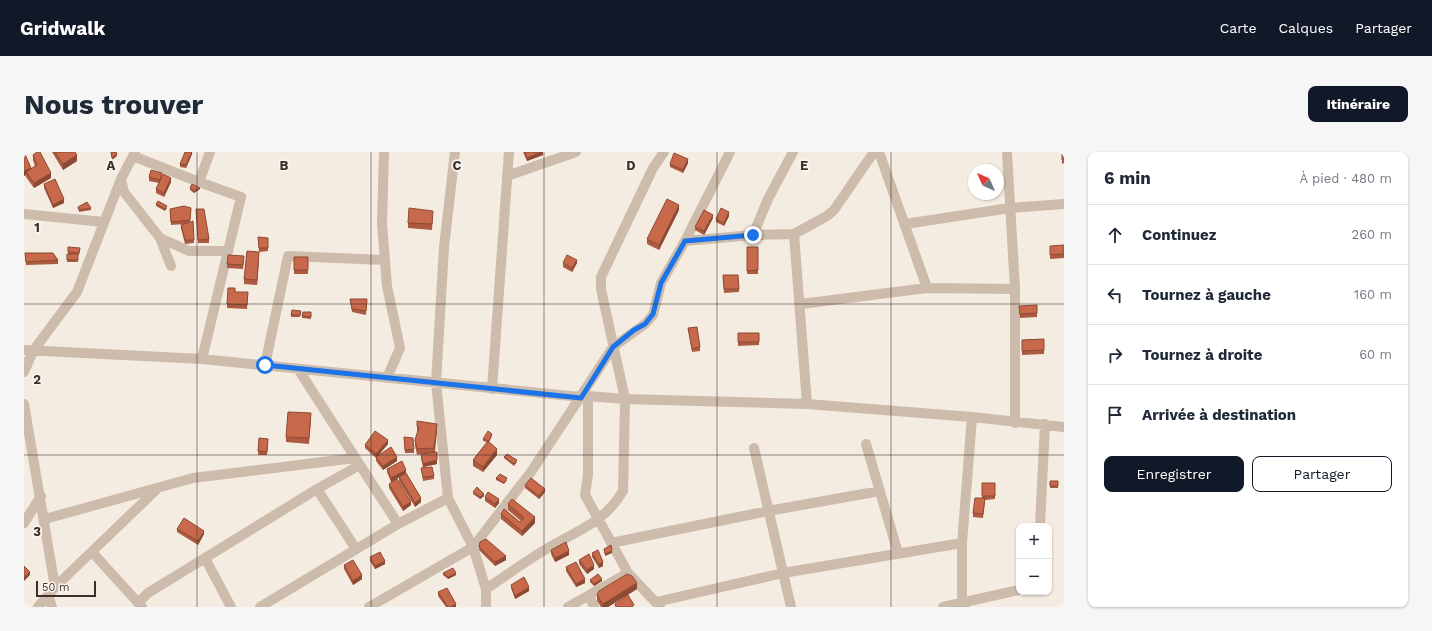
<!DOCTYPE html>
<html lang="fr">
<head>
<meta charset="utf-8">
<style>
	:root { --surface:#fff; --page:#f6f6f7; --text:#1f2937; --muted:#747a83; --line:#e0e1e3; --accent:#111827 }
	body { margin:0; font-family:"Work Sans",sans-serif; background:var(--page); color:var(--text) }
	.controls { position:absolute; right:12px; bottom:12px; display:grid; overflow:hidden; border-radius:8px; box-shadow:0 1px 3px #0004 }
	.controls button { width:36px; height:36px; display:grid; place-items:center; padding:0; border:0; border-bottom:1px solid var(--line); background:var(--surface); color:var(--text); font:20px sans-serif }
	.compass { position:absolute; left:944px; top:12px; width:36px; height:36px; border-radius:50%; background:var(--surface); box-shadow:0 1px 3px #0004; rotate:315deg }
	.scale { position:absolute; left:12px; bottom:10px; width:60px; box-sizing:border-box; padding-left:4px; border:2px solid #3b302b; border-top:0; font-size:11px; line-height:14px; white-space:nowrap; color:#3b302b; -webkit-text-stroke:3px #fbf5ee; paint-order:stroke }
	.stop { position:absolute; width:12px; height:12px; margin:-9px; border:3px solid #1a73e8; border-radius:50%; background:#fff }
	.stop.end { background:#1a73e8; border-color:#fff; box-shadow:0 1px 4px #0008 }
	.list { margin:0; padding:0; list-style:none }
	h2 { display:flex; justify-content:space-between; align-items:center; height:52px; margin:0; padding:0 16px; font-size:17px }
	h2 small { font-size:13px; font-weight:400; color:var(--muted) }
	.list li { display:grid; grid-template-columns:26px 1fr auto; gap:12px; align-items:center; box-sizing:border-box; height:60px; padding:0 16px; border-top:1px solid var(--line) }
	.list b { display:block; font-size:15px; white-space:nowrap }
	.list em { font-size:13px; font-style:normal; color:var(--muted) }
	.actions { display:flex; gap:8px; padding:12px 16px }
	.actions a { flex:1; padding:9px 0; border:1px solid var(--accent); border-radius:8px; text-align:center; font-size:14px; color:var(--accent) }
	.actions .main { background:var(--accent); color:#fff }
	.icon { flex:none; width:22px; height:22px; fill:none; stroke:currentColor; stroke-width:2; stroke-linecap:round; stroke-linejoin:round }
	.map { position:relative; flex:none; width:1040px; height:455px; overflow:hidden; border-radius:8px }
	header { display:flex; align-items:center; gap:24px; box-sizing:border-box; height:56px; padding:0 20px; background:var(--accent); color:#fff }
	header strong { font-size:19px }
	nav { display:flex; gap:22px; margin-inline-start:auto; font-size:14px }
	.intro { display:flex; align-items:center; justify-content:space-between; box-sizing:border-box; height:96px; padding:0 24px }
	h1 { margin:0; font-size:28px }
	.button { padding:10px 18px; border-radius:8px; background:var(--accent); color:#fff; font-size:14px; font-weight:700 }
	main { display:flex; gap:24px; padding:0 24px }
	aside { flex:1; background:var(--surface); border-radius:8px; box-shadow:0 1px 3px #0004 }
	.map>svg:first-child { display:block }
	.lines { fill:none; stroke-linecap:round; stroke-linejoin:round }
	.minor { stroke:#cdbbac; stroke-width:10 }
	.wall { fill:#ac5a40 }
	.shaded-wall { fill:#8c4a34 }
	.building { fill:#c8694b; stroke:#8c4a34 }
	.route { stroke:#1a73e8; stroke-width:5 }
	.grid { fill:none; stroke:#3b302b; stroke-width:1; stroke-opacity:0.55 }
	.grid-label { font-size:13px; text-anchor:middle; font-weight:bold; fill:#3b302b; stroke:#fbf5ee; stroke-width:3.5; stroke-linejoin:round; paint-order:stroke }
</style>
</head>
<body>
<header>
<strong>Gridwalk</strong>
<nav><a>Carte</a><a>Calques</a><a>Partager</a></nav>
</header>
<div class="intro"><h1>Nous trouver</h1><a class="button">Itinéraire</a></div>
<main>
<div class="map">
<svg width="1040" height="455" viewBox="0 0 1040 455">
	<rect width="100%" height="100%" fill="#f4ebe1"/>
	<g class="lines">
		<path class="minor" d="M360,0L358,71L363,134L376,196L363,226
			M431,0L420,95L412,231L424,346L449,395L462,437V455
			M855,0L903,136
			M983,0L991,137V271
			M109,4L175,30L217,45L178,207
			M483,24L552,0
			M97,27L100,40L136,86L147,114
			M175,30L186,0
			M0,62L80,70
			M881,72L986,56L1040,52
			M770,82L783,252
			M729,83L744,47L769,0
			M136,86L165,99H203
			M661,89L729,83L770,82L803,64L810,58L850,0
			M777,152L903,136L991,137
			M0,198L178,207L557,245L564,244L601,247L783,252L948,265L1040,275
			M241,213L264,104L361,108
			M274,217L374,372
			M0,220L9,199L53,140L97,27L111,0
			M468,237L485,0
			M564,244V323L561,343L604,421L636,455
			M0,252L31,435
			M842,292L874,401
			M730,296L767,455
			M293,337L332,397
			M21,367L169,326L331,306
			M0,371L17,344
			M1016,374L1021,272
			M587,391L744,359L856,339
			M68,400L118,455
			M181,406L207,455
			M462,437C483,423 503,408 524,396C554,378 580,371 599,339L601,247L577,137V125L629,16L640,0
			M24,443L28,455
			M565,443L570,455
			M632,450L759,421L938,391
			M114,451L124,441L293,337L336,313
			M14,455L31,435L133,337
			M236,455L374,372L424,346
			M345,455L449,395L507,320L589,195L621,172L629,163L637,131L661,89L706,0
			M544,455L604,421
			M919,455L995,438
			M941,455L938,451V391L948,265"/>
	</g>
	<path class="wall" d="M0,0L7,17L11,14L9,8V3L27,26L10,36L2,25V23L0,24Z
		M28,0H51L53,9L39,18Z
		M168,0V2L162,16L156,15V12Z
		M499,0H519V3L503,9Z
		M1038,0H1040V11L1038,12Z
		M664,11L659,21L646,15V12Z
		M125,25H138L137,27L147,30L140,45L132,41V37L135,31L125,29Z
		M20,32L40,51L29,56L20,36Z
		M166,36L176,37L170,41L166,38Z
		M132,52L143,56L141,59L132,54Z
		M54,55L67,56V58L55,60Z
		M172,57L185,87V91H174Z
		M655,58L635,98L623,92V87Z
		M167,59L166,70L169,69L170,91L161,92L157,76V73L161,72L147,73L146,60Z
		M409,64L408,78L384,76V71Z
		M705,64L700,74L692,70V67Z
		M689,66L680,83L671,78V75Z
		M234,85L244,86V99L235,100Z
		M1026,94L1040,97V106L1026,107Z
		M44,95L56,98L55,103H54V110H43V102H44Z
		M723,95H734V122H723Z
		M1,101L34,108V112L2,113Z
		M270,105H284V122H270Z
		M235,106L233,133L220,132V127Z
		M220,108L219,117L203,116V112Z
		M539,111H553L548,120L539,115Z
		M699,123H714L715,140L700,141Z
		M211,140H224L223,157L203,156V152Z
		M326,147H343L342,163L328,160Z
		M995,158L1013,161V165L996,166Z
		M279,160H287V167L278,166Z
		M277,161L276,165H267V163Z
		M664,176L676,195V199L668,200Z
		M714,181H735V193L714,194Z
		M1020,187V202L998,203V188Z
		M287,267L285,292L262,290V285Z
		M393,274L413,278L411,300L413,312L399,315L397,306V302L393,303L391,293V288L394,280H393Z
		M468,284L465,290L473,303L459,320L449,314V308L463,290L459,289V287Z
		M380,285L390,297V301H381Z
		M235,286L244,287L243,303H234Z
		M364,292L353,305L373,309L359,318L352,309V306L341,296V293Z
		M480,305L493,310L490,314L480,306Z
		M397,316L410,324V327L399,329Z
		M363,317L382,321L397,350L391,355L375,329V325L367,330L363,320Z
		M472,326L483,328L480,332L472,328Z
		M1026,329H1034V336H1026Z
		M958,331H971V347L961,348L959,366L949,365V361L958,346Z
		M365,332L387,353L379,359L365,336Z
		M501,333L521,340L515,347L501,336Z
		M449,340L460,344L456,347L449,342Z
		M461,345L475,351L471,356L461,349Z
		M484,352L511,371L498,384L477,367V362L496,370L497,369L484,358Z
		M153,377L180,382L174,393L153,380Z
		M456,390L482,408L471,414L455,398Z
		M527,398L545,403L531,410L527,402Z
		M568,401L579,414L575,416L568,405Z
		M346,405L361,412L351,417L346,409Z
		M555,408L570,417L563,422L555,412Z
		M320,413L338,427L329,433L320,417Z
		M542,415L561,431L552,435L542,419Z
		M419,421L432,423L424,427L419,423Z
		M566,428L578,429L570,434L566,430Z
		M487,433L505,439L491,447L487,436Z
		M613,437L584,455H577L573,449V443Z
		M414,440L432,455H422L414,444Z"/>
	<path class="shaded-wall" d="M168,0V2L162,16V13Z
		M517,0H519V3L503,9V6Z
		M93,2V4L88,8V6Z
		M53,3V9L39,18V12Z
		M664,7V11L659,21V18Z
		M7,16V21L2,20V23L0,24V19Z
		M27,21V26L10,36V31Z
		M147,26V30L140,45V41Z
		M176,36V37L170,41V39Z
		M40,47V51L29,56V53Z
		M655,53V58L635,98V93Z
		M705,60V64L700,74V71Z
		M689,63V66L680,83V79Z
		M235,100V106L233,133V128Z
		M553,108V111L548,120V116Z
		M413,272V278L410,301V296Z
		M364,288V292L352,306V302Z
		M473,297V303L459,320V315Z
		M373,305V309L359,318V314Z
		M413,308V312L399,315V312Z
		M382,318V322L367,330V326Z
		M521,337V340L515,347V344Z
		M460,342V344L456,347V345Z
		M397,346V350L391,355V351Z
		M475,347V351L471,356V352Z
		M387,350V353L379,359V355Z
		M511,365V371L498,384V379Z
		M180,379V382L174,393V389Z
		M545,399V403L531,410V406Z
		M588,399V401L581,404V402Z
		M482,404V408L471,414V410Z
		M361,409V412L351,417V414Z
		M579,410V414L575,416V412Z
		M570,413V417L563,422V418Z
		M6,420V423L0,429V425Z
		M432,421V423L424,427V425Z
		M338,423V427L329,433V429Z
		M561,427V431L552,435V432Z
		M578,427V429L570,434V432Z
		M613,431V437L584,455H579V452Z
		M505,435V439L491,447V444Z
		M432,452V455H427Z"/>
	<path class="building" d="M0,0L7,16L0,19Z
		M13,0H16L27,21L10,31L2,20L13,13L9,3Z
		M31,0H51L53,3L39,12Z
		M87,0H92L93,2L88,6Z
		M161,0H168L162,13L156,12Z
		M501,0H517L503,6Z
		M1038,0H1040V8H1038Z
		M650,1L664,7L659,18L646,12Z
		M127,18L138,21L136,28L125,25Z
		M139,22L147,26L140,41L132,37Z
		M31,27L40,47L29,53L20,32Z
		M168,32L176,36L170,39L166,36Z
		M643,47L655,53L635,93L623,87Z
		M134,49L143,54L141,57L132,52Z
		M63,50L67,56L55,58L54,55Z
		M160,54L167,56L166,68L147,70L146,57Z
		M385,56L409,59L408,72L384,71Z
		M697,56L705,60L700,71L692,67Z
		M172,57H180L185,87L174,88Z
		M680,58L689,63L680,79L671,75Z
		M169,69L170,88H161L157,73Z
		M234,85L244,86V96H235Z
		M1040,93V102L1026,103V94Z
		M44,95L56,96L55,101L44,100Z
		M723,95H734V118L723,119Z
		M223,99L235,100L233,128L220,127Z
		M1,101H29L34,108L2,110Z
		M43,102H54V108H43Z
		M204,103L220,104L219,113L203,112Z
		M543,103L553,108L548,116L539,111Z
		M270,105H284V118H270Z
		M699,123H714L715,137H700Z
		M204,136H211V140H224L223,153L203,152Z
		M326,147H343L342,159L328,157Z
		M1013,153V161L996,162L995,154Z
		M268,158L277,159L276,163H267Z
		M279,160H287V165L278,164Z
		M673,175L676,195L668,197L664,176Z
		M714,181H735V190H714Z
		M1020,187V198L998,199V188Z
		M264,260L287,261L285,286L262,285Z
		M393,269L413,272L410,296L393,297L391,288L395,275L393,274Z
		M351,279L364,288L352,302L341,293Z
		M464,279L468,282L465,289L459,287Z
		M380,285L389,286L390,297L381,298Z
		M235,286L244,287L243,300L234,299Z
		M464,289L473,297L459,315L449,308Z
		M367,295L373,305L359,314L352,305Z
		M413,300V308L399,312L397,302Z
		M483,302L493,308L490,312L480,305Z
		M378,309L382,318L367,326L363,317Z
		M408,315L410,324L399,325L397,316Z
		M382,321L397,346L391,351L375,325Z
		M476,322L483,326L480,331L472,326Z
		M507,326L521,337L515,344L501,333Z
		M373,327L387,350L379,355L365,332Z
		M1026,329H1034V334H1026Z
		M958,331H971V344H958Z
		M453,335L460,342L456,345L449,340Z
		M464,340L475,347L471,352L461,345Z
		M951,346H961L959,362L949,361Z
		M488,347L511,365L498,379L477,362L480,357L496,370L500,366L484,352Z
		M160,366L180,379L174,389L153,377Z
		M462,387L482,404L471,410L455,395L456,390Z
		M542,390L545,399L531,406L527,398Z
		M587,393L588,399L581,402L580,397Z
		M574,398L579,410L575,412L568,401Z
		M356,400L361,409L351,414L346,405Z
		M565,402L570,413L563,418L555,408Z
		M329,408L338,423L329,429L320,413Z
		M552,410L561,427L552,432L542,415Z
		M0,414L6,420L0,425Z
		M429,416L432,421L424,425L419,421Z
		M574,422L578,427L570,432L566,428Z
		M603,422L608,424L613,431L579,452L573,443L575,439Z
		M500,425L505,435L491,444L487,433Z
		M423,436L432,452L427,455H424L414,440Z
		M604,443L610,453L608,455H592L591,452Z"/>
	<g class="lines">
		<path class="route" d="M241,213L557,246L589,195L610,178L621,172L629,162L637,131L661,89L729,83"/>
	</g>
	<path class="grid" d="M173,0V455M347,0V455M520,0V455M693,0V455M867,0V455M0,152H1040M0,303H1040"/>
	<g class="grid-label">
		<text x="87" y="18">A</text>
		<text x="260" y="18">B</text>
		<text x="433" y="18">C</text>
		<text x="607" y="18">D</text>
		<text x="780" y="18">E</text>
		<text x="13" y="80">1</text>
		<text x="13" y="232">2</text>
		<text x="13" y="384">3</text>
	</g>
</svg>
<div class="controls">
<button>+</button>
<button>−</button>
</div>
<svg class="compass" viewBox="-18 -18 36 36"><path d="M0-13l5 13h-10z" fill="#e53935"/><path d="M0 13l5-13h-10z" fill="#747a83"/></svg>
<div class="scale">50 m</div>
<div class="stop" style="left:241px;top:213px"></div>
<div class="stop end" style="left:729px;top:83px"></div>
</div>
<aside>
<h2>6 min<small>À pied · 480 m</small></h2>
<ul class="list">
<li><svg class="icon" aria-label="ahead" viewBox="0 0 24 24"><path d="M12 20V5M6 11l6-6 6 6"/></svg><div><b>Continuez</b></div><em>260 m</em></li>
<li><svg class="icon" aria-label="left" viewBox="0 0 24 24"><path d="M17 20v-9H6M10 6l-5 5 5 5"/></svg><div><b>Tournez à gauche</b></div><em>160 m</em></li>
<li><svg class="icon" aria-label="right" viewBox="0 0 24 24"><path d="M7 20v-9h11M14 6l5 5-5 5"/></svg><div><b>Tournez à droite</b></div><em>60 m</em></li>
<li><svg class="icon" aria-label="arrive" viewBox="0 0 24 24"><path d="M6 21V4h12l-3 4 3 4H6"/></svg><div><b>Arrivée à destination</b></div></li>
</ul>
<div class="actions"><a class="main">Enregistrer</a><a>Partager</a></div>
</aside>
</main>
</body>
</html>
